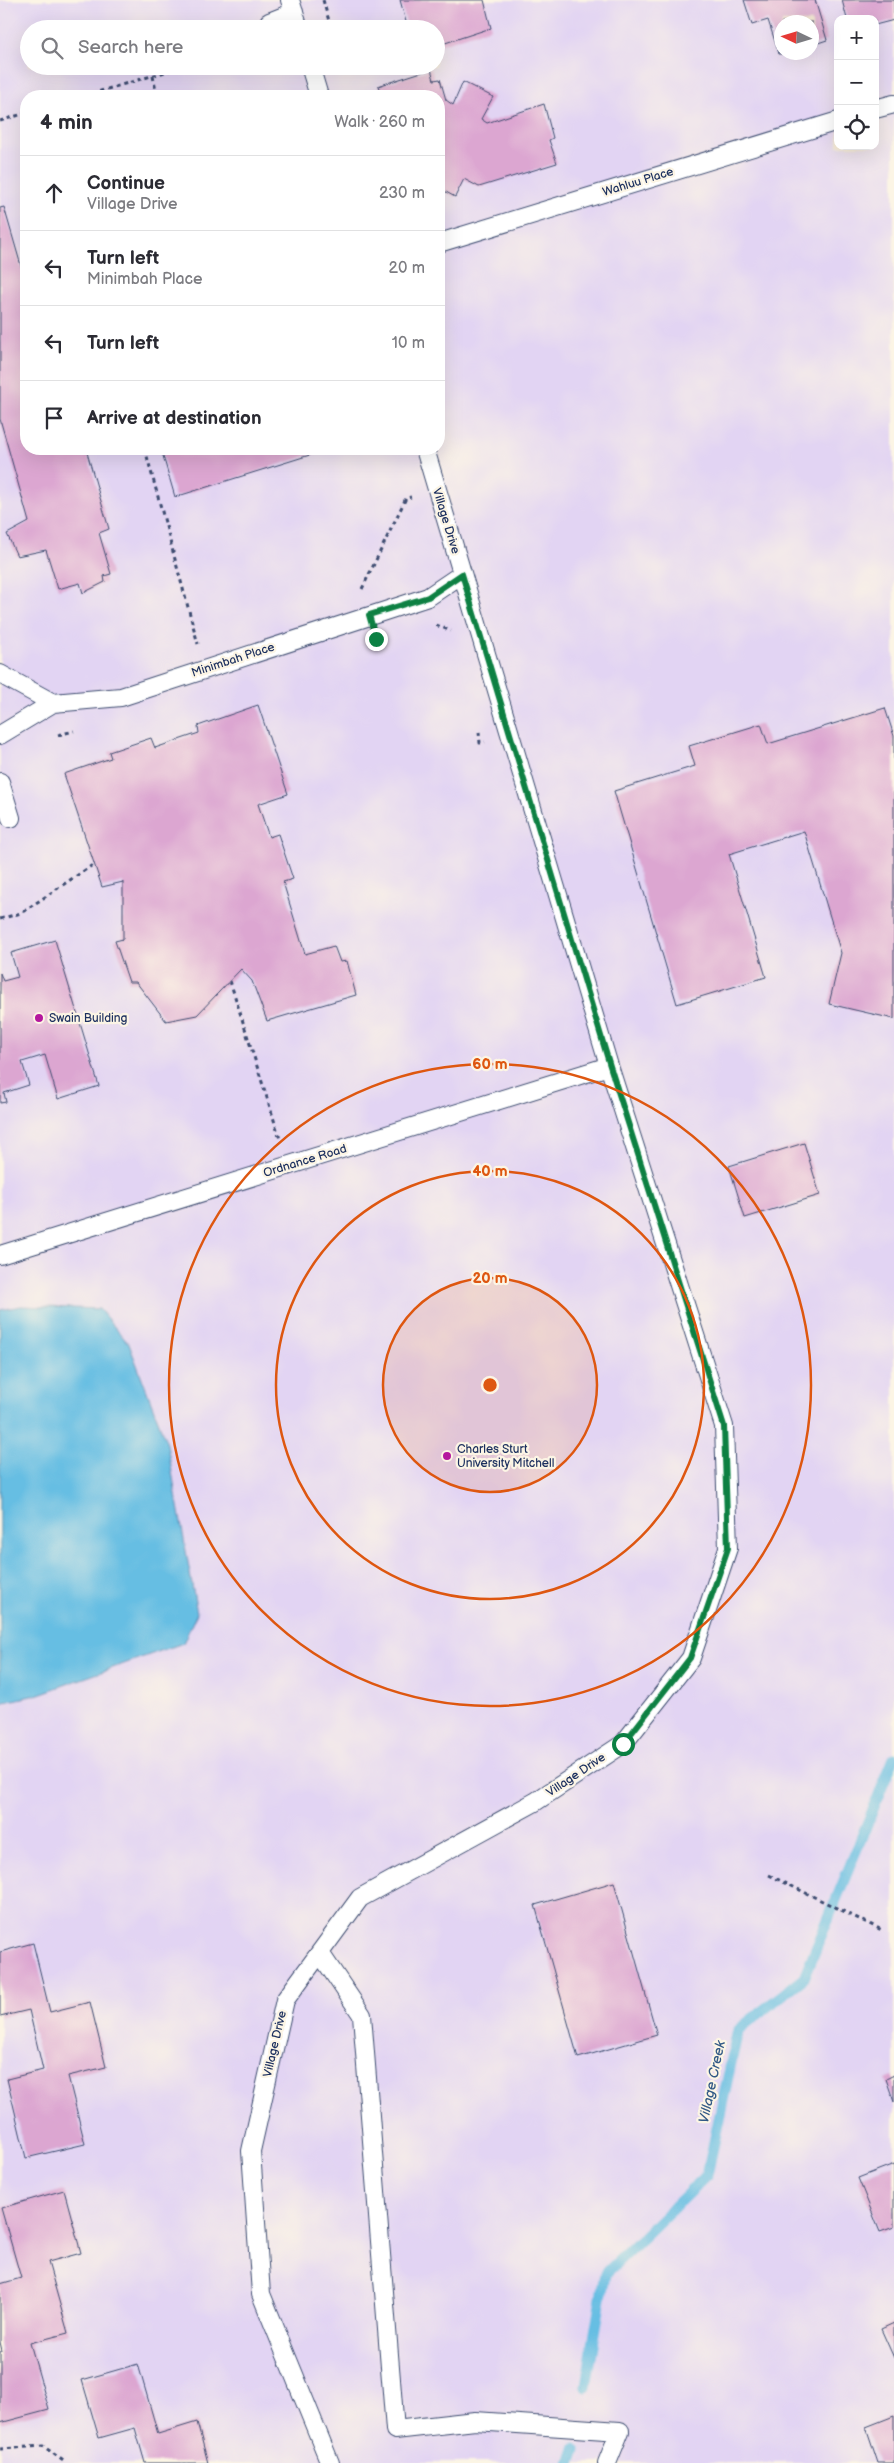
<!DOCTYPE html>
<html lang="en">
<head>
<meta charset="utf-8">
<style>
	:root { --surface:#fff; --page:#f2f2f3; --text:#2b2b33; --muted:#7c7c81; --line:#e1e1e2 }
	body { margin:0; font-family:"Balsamiq Sans",sans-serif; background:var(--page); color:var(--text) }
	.controls { position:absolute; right:15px; top:15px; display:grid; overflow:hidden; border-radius:10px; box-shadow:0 5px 20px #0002 }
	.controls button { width:45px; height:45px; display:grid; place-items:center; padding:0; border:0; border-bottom:1px solid var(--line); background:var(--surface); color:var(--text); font:25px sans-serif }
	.compass { position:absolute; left:774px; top:15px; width:45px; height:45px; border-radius:50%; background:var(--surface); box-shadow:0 5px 20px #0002; rotate:274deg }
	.stop { position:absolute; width:15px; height:15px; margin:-11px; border:4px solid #0b8043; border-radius:50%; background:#fff }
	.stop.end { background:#0b8043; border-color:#fff; box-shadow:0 1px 5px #0008 }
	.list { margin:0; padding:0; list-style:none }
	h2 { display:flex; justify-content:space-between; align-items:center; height:65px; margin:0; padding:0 20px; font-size:21px }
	h2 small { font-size:16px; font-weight:400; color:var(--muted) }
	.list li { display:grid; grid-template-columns:32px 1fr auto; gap:15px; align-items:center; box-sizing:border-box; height:75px; padding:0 20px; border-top:1px solid var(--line) }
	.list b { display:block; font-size:19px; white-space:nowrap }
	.list p { margin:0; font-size:16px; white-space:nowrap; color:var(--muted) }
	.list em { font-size:16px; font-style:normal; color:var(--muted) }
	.icon { flex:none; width:28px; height:28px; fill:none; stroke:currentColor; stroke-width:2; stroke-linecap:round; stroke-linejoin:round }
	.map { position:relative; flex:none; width:894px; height:2463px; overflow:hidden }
	.search { position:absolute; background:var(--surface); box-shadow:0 5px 20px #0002; left:20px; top:20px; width:425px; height:55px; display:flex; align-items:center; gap:12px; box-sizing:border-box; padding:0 18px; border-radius:28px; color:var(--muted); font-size:19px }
	.panel { position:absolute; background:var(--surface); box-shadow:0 5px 20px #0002; left:20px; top:90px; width:425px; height:365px; border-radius:20px }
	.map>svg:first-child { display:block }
	.built { fill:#e2d4f3; fill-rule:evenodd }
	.water { fill:#66bee3; stroke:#4076a0 }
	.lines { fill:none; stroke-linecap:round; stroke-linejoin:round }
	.stream { stroke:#66bee3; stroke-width:11 }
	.building { fill:#dca6d1 }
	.service-casing { stroke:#3c4b6f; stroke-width:20 }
	.path { stroke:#3c4b6f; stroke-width:3; stroke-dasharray:4 4; stroke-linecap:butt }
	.service { stroke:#fff; stroke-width:18 }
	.route { stroke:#0b8043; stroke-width:6 }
	.ring { fill:none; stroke:#de5710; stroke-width:2.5 }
	.poi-dot { fill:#b5179e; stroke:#fcf5e5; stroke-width:2 }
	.labels { text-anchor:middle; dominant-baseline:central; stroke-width:4.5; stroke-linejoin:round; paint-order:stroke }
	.street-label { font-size:12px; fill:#1b2f5e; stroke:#fcf5e5 }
	.poi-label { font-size:12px; fill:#1b2f5e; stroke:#fcf5e5; text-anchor:start }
	.water-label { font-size:14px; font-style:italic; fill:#325a86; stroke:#fcf5e5 }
	.centre { fill:#de5710; stroke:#fcf5e5; stroke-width:2.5 }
	.ring-label { font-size:15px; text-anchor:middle; font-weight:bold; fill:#de5710; stroke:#fcf5e5; stroke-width:4.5; stroke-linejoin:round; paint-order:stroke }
</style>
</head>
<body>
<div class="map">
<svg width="894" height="2463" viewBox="0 0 894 2463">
	<rect width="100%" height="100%" fill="#fcf5e5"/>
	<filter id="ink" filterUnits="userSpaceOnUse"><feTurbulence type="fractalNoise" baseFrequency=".02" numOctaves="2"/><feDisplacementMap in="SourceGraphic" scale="10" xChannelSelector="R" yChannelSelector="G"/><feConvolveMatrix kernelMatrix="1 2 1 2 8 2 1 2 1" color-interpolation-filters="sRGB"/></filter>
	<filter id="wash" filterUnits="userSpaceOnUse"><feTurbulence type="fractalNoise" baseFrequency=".0096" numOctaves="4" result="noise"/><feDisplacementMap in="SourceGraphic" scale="20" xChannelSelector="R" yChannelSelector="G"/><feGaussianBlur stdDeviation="1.12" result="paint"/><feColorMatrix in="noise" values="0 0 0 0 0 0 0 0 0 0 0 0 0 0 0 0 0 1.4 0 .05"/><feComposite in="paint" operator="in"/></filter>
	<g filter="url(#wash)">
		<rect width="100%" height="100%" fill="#f7e9d2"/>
		<path class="built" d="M0,0H894V2463H0ZM838,19H875V146H838ZM782,22H812V52H782ZM29,29H436V66H29ZM26,96H439V449H26Z"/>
		<path class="water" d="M21,1306L99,1309L129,1344L167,1444L197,1613L183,1643L36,1695L0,1703V1310Z"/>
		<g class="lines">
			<path class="stream" d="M586,2386L605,2274L707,2175L738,2030L804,1978L894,1758
				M570,2463L575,2449"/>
		</g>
		<g id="blocks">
			<path class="building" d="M400,0H484L491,28L436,46V29H408Z
				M744,0H815L827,40L812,45V22H782V54H779L768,20L752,25Z
				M842,0H894V20L875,25V19H847Z
				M431,69L434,80L440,79L446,100L453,105L463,82L493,97L481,119L487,123L544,104L553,138L549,140L557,163L479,187L464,179L455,197L439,188V96H382L378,86Z
				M4,207L26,283V449H86L109,529L99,533L111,574L104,576L105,582L83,593L80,583L58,589L46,550L17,556L7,534L29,522L0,419V208Z
				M161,449H329L175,497Z
				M258,705L288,794L258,804L269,837L278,834L293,879L283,882L305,954L334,946L340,962L347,961L356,995L267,1021L252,981L241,969L197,1015L166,1021L136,982H129L115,941L123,939V882L102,887L64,774L111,758L109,752L151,738L155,748L199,733L198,726Z
				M885,708L894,736V1019L829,1004L841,953L804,831L729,854L766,977L677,1004L614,791L695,766L689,746L761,724L768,744Z
				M55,940L99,1086L58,1099L45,1055L22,1062L29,1085L4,1093L6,1102L0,1103V973L3,981L18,977L11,953Z
				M804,1143L820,1195L745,1218L729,1166Z
				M614,1882L657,2035L578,2058L535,1905Z
				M33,1943L50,2012L90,2002L106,2067L68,2076L85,2144L26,2158L7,2079L43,2070L29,2010L0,2017V1952Z
				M894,2075V2102L886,2079Z
				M894,2164V2227L880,2232L858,2178Z
				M64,2190L81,2253L48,2262L68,2333L30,2343L49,2410L0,2423V2352L2,2351L0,2342V2284L21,2278L1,2208Z
				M894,2323V2358L881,2329Z
				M138,2364L158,2434L197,2422L208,2463H145L135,2428L99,2438L82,2380Z
				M894,2416V2463H878L866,2427Z"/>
		</g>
	</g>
	<g filter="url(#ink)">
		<use href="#blocks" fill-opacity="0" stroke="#3c4b6f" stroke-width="1"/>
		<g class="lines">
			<g class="service-casing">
				<path id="service" d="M290,0L299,29
					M269,22L294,12
					M310,66L319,96
					M875,109L894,104
					M439,243L838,121
					M0,674L53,703L121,697L428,597L462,574
					M0,735L53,703
					M0,782L11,818
					M0,1255L609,1066
					M320,1953L362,2015L395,2430L475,2421L620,2431L607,2463
					M330,2463L261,2294L251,2151L285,2000L360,1898L535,1802L623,1744L691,1658L728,1548L724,1426L609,1066L425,449"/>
			</g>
			<path class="path" d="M323,0L331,28L328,29
				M153,76L157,96
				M84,96L185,66
				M0,121L26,113
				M145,449L198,644
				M362,589L406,498L411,497
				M436,625L451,631
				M479,732L480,743L485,742
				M58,735L74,731
				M0,919L21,913L94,864
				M230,981L280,1139
				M769,1875L884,1931
				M0,2449L43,2446L66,2463"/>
			<use href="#service" class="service"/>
		</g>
	</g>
	<g class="lines" filter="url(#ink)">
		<path class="route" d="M376,639L369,615L428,597L462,574L610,1066L724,1426L728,1548L690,1658L623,1744"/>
	</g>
	<circle cx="490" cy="1385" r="107" fill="#de5710" fill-opacity=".12"/>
	<g class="ring">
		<circle cx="490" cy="1385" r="107"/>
		<circle cx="490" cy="1385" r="214"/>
		<circle cx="490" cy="1385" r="321"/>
	</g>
	<g class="poi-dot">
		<circle cx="39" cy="1018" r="5"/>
		<circle cx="447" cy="1456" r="5"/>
	</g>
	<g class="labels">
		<g class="street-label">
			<text transform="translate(638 182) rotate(-17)">Wahluu Place</text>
			<text transform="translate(446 521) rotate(73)">Village Drive</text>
			<text transform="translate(233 660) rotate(-18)">Minimbah Place</text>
			<text transform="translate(305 1161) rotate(-17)">Ordnance Road</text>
			<text transform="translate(576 1775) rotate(-34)">Village Drive</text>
			<text transform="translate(275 2044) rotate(-77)">Village Drive</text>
		</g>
		<g class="poi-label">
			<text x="49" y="1018">Swain Building</text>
			<text x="457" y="1449">Charles Sturt<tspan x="457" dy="14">University Mitchell</tspan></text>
		</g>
		<g class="water-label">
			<text transform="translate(712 2082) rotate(-78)">Village Creek</text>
		</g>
	</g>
	<circle cx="490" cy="1385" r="8" class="centre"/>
	<g class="ring-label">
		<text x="490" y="1069">60 m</text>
		<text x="490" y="1176">40 m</text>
		<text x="490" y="1283">20 m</text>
	</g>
</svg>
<div class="controls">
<button>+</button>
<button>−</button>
<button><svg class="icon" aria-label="locate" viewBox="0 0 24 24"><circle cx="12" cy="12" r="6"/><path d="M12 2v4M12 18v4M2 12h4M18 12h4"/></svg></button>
</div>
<svg class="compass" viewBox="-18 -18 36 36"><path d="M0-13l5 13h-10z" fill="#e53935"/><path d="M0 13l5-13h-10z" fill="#7c7c81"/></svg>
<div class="stop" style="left:623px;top:1744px"></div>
<div class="stop end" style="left:376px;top:639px"></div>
<div class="search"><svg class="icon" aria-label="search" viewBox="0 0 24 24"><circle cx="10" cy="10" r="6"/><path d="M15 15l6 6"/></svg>Search here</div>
<section class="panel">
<h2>4 min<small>Walk · 260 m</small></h2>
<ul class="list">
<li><svg class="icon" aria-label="ahead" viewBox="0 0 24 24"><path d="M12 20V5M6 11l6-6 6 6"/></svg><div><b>Continue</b><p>Village Drive</p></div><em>230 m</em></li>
<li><svg class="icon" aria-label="left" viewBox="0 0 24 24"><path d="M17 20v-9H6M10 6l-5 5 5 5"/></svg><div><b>Turn left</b><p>Minimbah Place</p></div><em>20 m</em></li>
<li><svg class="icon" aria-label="left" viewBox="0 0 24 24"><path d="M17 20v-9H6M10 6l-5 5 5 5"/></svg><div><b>Turn left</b></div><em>10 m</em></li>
<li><svg class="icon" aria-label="arrive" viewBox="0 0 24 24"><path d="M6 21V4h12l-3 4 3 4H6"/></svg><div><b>Arrive at destination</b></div></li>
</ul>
</section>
</div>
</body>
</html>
